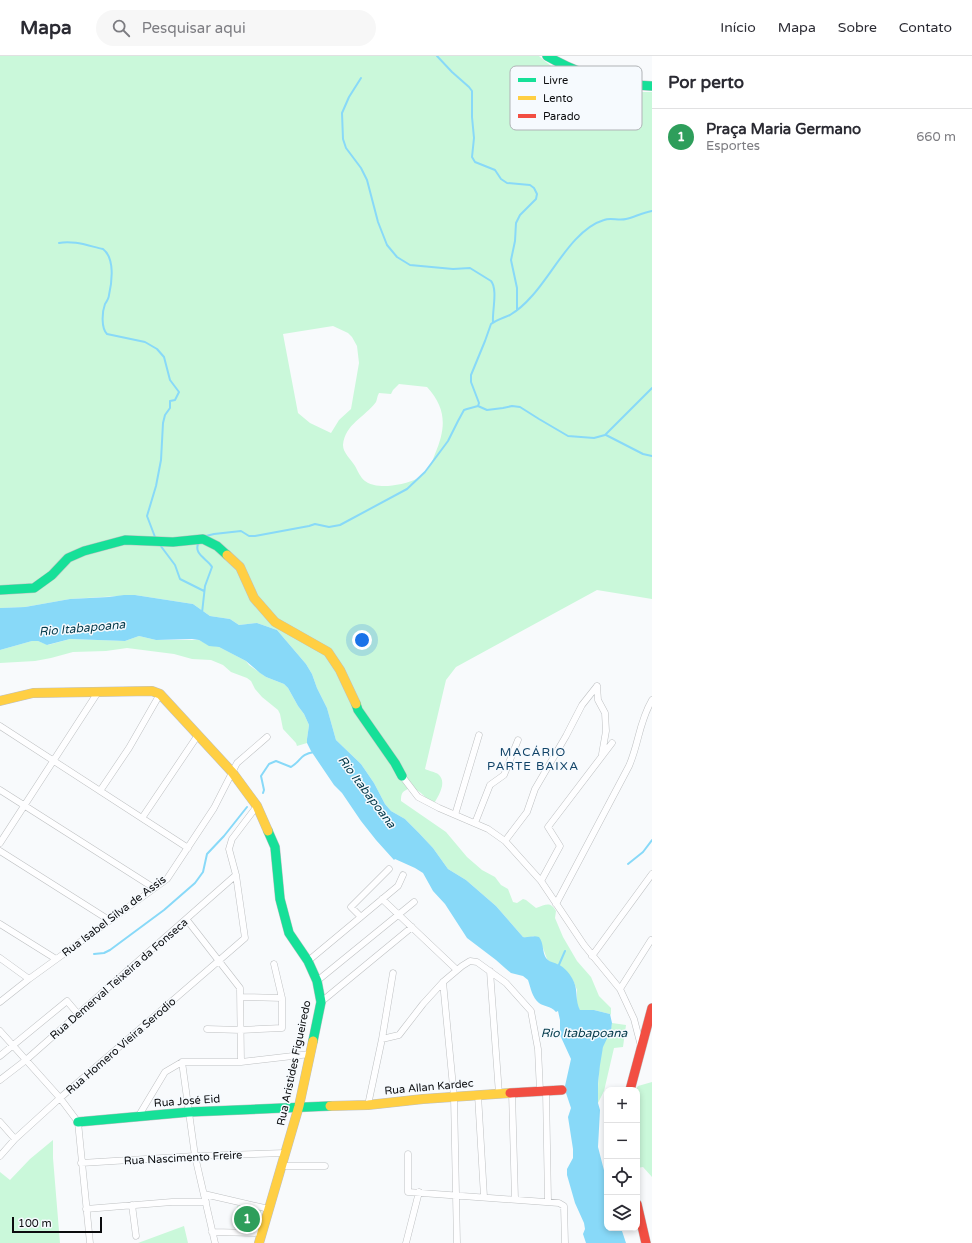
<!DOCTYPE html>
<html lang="pt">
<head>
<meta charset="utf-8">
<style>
	:root { --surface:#fff; --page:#f7f7f7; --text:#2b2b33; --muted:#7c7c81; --line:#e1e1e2; --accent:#b45309 }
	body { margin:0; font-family:"Varela Round",sans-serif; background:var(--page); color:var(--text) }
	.controls { position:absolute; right:12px; bottom:12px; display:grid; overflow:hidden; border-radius:8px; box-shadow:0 2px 6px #0003 }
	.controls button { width:36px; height:36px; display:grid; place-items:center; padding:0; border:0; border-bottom:1px solid var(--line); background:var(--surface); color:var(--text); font:20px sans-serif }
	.scale { position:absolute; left:12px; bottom:10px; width:90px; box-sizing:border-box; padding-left:4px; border:2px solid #0b0c0e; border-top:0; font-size:11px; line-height:14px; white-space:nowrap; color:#0b0c0e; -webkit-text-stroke:3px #f6fafe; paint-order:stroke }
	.you { position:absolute; left:362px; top:584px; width:14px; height:14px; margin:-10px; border:3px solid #fff; border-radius:50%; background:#1a73e8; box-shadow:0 0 0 6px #1a73e833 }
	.badge { display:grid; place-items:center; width:26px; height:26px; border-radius:50%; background:var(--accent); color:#fff; font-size:13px; font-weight:700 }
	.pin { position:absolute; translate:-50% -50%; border:2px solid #fff; box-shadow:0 1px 4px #0006 }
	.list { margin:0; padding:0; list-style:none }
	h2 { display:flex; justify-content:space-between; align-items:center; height:52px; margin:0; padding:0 16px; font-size:17px }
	h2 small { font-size:13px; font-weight:400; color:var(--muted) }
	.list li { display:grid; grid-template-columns:26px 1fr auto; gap:12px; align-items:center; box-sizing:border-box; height:56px; padding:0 16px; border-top:1px solid var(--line) }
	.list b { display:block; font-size:15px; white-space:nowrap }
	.list p { margin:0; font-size:13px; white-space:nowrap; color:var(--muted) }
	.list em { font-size:13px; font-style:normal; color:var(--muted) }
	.icon { flex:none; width:22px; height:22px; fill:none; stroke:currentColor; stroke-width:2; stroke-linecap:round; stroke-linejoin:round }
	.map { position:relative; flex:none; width:652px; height:1187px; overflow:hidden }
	header { display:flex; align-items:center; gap:24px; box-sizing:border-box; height:56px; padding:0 20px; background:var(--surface); border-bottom:1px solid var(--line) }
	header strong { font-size:19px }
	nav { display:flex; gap:22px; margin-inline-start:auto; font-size:14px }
	.search { width:280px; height:36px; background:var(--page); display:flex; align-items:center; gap:10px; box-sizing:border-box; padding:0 14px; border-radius:22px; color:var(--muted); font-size:15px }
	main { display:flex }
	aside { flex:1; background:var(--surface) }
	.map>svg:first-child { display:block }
	.green { fill:#caf8da; fill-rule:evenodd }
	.water { fill:#88d9f8 }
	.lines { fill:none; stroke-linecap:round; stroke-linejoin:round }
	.stream { stroke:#88d9f8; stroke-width:2 }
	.street-casing { stroke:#bec0c2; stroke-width:7 }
	.fast-casing { stroke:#bec0c2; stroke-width:10 }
	.slow-casing { stroke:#bec0c2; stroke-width:10 }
	.jam-casing { stroke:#bec0c2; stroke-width:10 }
	.street { stroke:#fefeff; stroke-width:6 }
	.fast { stroke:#16e098; stroke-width:9 }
	.slow { stroke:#ffcf43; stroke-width:9 }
	.jam { stroke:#f24e42; stroke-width:9 }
	.labels { text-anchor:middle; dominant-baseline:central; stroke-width:3; stroke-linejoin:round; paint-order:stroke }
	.street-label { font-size:11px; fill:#0b0c0e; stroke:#f6fafe }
	.water-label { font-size:12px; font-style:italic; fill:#013849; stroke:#f6fafe }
	.neighbourhood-label { font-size:12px; letter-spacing:1px; fill:#114367; stroke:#f6fafe }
	.key { fill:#f6fafe; stroke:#b0b3b6; stroke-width:1 }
	.key-label { font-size:11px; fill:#0b0c0e }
</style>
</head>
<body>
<header>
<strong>Mapa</strong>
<div class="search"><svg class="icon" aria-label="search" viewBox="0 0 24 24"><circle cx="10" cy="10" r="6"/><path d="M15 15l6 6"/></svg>Pesquisar aqui</div>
<nav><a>Início</a><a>Mapa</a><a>Sobre</a><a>Contato</a></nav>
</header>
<main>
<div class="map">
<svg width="652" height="1187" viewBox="0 0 652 1187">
	<rect width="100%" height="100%" fill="#f8fafc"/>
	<path class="green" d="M0,0H539C570,29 611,36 652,36V543L597,534L456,611L446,624L425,713C429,715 435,716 438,718C448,726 438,741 433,749C426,743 416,728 406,734C401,736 401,741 401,745L446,776L467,801L482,814L495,821L501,829L508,833L513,846L517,847L523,843L526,844L536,852C546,849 550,845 556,855L555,862L563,881L577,905L591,921L599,940L611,952V959L610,958L594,954H580L577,949V934L573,924L562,911L550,906L547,903L543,892L534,880L528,882L523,881L496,850L466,824L448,813L433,792L418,776L405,763L391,755L385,748L374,727L361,708L336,684L327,652L317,632L312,618L306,608L277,574L257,567L239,569L230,563L210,560L193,548L135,539L70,543L25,551L0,552ZM333,270L348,277L352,281L357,290L359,307L351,353L339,364L331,377L310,367L298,357L283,278ZM399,328L427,331C447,353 446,372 435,398C432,406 429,414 423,419C414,426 399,429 388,430C380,430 372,430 365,425C360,421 358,415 355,410C351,403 343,397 343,389C345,368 365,361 376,346C377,344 377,340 379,337L391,338L393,334Z
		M139,580L156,584H199L209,589L219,591L227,595L246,605L249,609L266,621L284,628L288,632L298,650L304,658L309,669L307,683V687L297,690L296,687L283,673L280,658L278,654L262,641L255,633L251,625L247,622L231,616L223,609L211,604L192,603L174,598L127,592L106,595L73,596L51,602L35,605L0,607V594L32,585H38L48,589L70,583L125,585Z
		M612,967L626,969L623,991L614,992L604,1035L598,1047C598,1029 598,1009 603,990C606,982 611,975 612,967Z
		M652,1026V1121L643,1111L637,1112V1034H635L638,1030Z
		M53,1084V1102L60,1187H0V1116L10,1124L30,1103Z
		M237,1150L261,1155L256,1174L234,1172Z
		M184,1170L188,1187H138Z"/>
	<path class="water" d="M124,539H135L193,548L210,560L230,563L239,569L257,567L277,574L306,608L312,618L317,632L327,652L336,684L361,708L374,727L385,748L391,755L405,763L418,776L433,792L448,813L466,824L496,850L523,881C528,882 533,879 539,881C544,887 542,896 546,902C549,906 553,906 557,908C565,911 571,919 574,926C578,935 575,945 580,954H594L610,958L612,967L611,974L603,991L600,1009L598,1027V1047L600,1054L598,1091L607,1126V1172H621L626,1187H586L583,1178L585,1173L584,1167L575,1147L567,1119V1113L573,1102V1093L568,1061L571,1052L566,1037L565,1030L571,1003L560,979V964L558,955L556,956C550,949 544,951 539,947C532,941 531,933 528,924L523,920L511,917L505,912L496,904L467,882L445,848L433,835L423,817L415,812L395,803L394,804L376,784L361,765L342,737L334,729L311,695L307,687V683L309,669L304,658L298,650L288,632L284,628L266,621L260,617L246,605L219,591L209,590L199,584L192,583L156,584L139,580L125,585L70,583L47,589L38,585H32L0,594V552L25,551L70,543L109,541Z"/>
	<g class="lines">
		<path class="stream" d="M437,0L452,16L469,31L472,35V61L474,82L472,101L475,106L495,114L501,123L507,127L530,129L534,132L537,138L536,143L520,159L516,167L515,185L511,204L517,232V254
			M361,22L349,41L342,57L343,83L346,92L361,112L367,124L378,166L387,189L397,201L410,209L453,213L470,212L491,225C498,233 492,256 493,266
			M59,187C73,184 89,190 103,193C115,202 112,226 109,239C109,242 107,245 105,248C102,256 101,272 107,278L145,286L157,293L164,301L170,324L179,336L175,344L170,345V352L165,359L163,367L161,404L156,430L147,460L155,481
			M478,350L479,347L471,326V319L485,285L491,268C496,264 503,262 510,259C518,254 525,248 531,241C552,219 573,173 604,164C611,161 618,165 626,163C635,161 641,157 652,155
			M606,379L643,398L652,400
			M206,480L214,478L241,475L249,480H255L309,470L315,468L329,471L340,469L407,433L425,416L448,385L458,365L464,354L467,353L478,350L487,354L503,352L512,350L520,351L539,363L568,380L594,382L605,379L652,332
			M199,486C192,498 208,503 212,511L205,530L202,557
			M160,489L175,509L180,523L204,535
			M263,737L264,734L261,720L269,708L276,705L291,711C301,705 300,698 314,696
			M628,808L643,796L652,784
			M94,898L104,897L110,894L164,854L195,827L203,816L207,798L224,780L247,751
			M558,911L565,895"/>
		<g class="street-casing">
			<path id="street" d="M597,630L598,644L605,657L606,675L602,698
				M0,670L188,792
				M402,720L418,741L439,752L488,773L505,785L541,825L584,889L620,933L634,963L641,990
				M0,734L154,832
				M100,735L129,692L160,638
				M455,759L479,679
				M142,762L198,679
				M475,767L490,729L504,719L518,684
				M505,785L527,756L535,733L566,680L582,649L597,630
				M0,787L98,636
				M0,795L109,864
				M541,825L560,790L548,771L612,687
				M382,843L457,914
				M556,848L629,710C639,687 639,666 652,644
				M361,861L351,851L389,813
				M187,864L240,932L241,1006
				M0,868L56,903
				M592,900L652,818
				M0,902L29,923
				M308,905L398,830L403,819
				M490,915L499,1038
				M317,925L414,846
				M443,926L454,1041L457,1187
				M620,933L651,884
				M241,941L282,942
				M0,946L29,923L167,823L214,752L237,707L267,681
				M321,946L412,871
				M207,973L241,974L282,972V942L274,908
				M0,975L60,1042L78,1066L90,1187
				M382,983L399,979L423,948L443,926L462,910L470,905L477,906L506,927L531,955L538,993L540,1035
				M0,1000L67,945L78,958
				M182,1006L195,1100L215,1187
				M0,1024L26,1004L236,819
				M546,1035L548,1145
				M512,1037L515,1143
				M478,1039L484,1141
				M368,1049L382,983L393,917
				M138,1061L165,1016L182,1006H241L310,998
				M0,1066L15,1083
				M408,1098V1136L559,1147L564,1150L565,1187
				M0,1100L15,1083L60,1042L245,882L236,819L229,793L232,783L257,750
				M81,1107L195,1100L285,1097
				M281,1110H325
				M204,1138L269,1153
				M132,1149L136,1180
				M86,1153L172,1146H206
				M212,1176L261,1177
				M406,1187L419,1136"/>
		</g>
		<g class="fast-casing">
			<path id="fast" d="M547,0C580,19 614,29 652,30
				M0,534L34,532L52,519L68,502L84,495L125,484L173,486L203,483L217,490L227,499
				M356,648L358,654L395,707L402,720
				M268,775L275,791L280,843L289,877L308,905L317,925L321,946L313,985
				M78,1066L189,1056L330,1050"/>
		</g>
		<g class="slow-casing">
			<path id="slow" d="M227,499L240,511L254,542L275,566L328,596L340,614L356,648
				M0,645L33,637L152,635L160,638L232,716L257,750L268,775
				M330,1050L368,1049L423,1043L510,1037
				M259,1187L299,1050L313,985"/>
		</g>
		<g class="jam-casing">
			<path id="jam" d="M630,1034L652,952
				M510,1037L562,1034
				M637,1148L646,1187"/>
		</g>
		<use href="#street" class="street"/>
		<use href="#fast" class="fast"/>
		<use href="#slow" class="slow"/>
		<use href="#jam" class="jam"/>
	</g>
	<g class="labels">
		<g class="street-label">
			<text transform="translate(114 860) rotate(-37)">Rua Isabel Silva de Assis</text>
			<text transform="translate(119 923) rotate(-41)">Rua Demerval Teixeira da Fonseca</text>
			<text transform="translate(121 990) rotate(-41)">Rua Homero Vieira Serodio</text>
			<text transform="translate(294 1007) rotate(-78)">Rua Aristides Figueiredo</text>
			<text transform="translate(429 1031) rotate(-5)">Rua Allan Kardec</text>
			<text transform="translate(187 1045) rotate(-4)">Rua José Eid</text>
			<text transform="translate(183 1102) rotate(-3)">Rua Nascimento Freire</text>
		</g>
		<g class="water-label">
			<text transform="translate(82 572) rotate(-5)">Rio Itabapoana</text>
			<text transform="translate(367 736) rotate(53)">Rio Itabapoana</text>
			<text x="584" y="977">Rio Itabapoana</text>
		</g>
		<g class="neighbourhood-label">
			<text x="533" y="696">MACÁRIO<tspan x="533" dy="14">PARTE BAIXA</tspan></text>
		</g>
	</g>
	<rect x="510" y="10" width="132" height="64" rx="6" class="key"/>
	<rect x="518" y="22" width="18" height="4" fill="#16e098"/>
	<rect x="518" y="40" width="18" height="4" fill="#ffcf43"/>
	<rect x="518" y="58" width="18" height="4" fill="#f24e42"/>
	<g class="key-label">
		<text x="543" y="28">Livre</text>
		<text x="543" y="46">Lento</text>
		<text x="543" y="64">Parado</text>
	</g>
</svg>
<div class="controls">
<button>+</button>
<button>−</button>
<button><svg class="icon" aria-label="locate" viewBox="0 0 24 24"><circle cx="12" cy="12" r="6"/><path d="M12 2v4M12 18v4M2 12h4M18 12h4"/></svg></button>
<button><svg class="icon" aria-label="layers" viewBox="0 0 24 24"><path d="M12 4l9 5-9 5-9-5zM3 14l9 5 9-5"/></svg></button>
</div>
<div class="scale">100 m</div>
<div class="you"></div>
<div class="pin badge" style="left:247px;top:1163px;background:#2e9e5b">1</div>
</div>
<aside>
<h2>Por perto<small></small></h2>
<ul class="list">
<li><span class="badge" style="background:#2e9e5b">1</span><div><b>Praça Maria Germano</b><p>Esportes</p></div><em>660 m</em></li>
</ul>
</aside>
</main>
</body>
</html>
